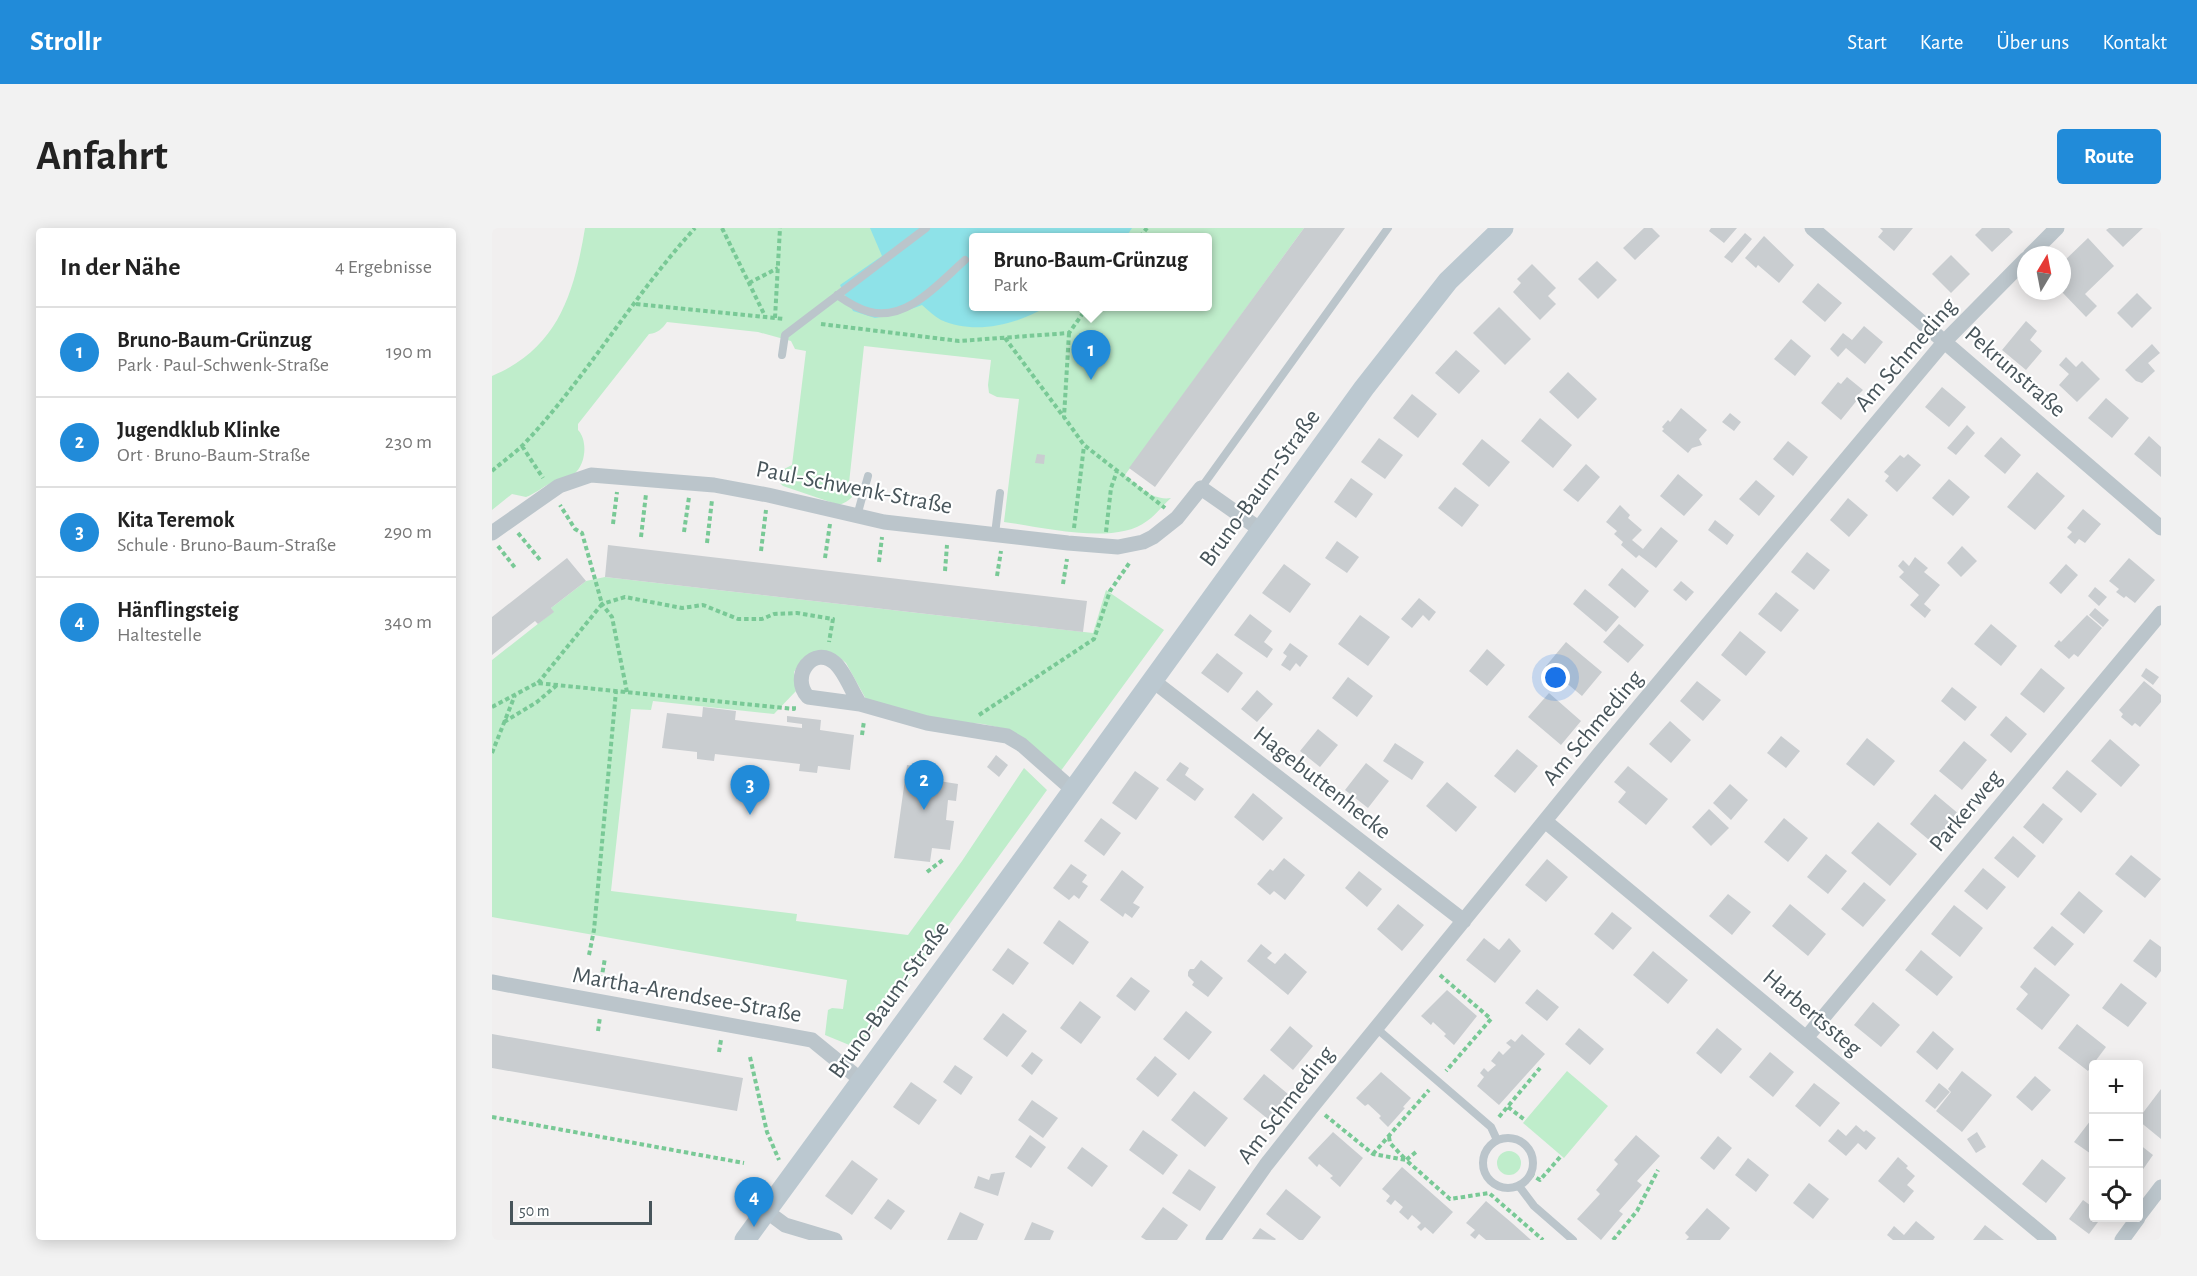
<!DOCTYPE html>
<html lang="de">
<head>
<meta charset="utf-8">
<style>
	:root { --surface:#fff; --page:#f2f2f2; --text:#222; --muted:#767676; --line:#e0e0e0; --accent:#218bd9 }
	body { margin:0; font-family:"Alegreya Sans",sans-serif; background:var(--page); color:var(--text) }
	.controls { position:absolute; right:18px; bottom:18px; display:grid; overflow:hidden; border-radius:6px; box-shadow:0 3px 15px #0003 }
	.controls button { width:54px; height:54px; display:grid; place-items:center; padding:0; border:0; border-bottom:2px solid var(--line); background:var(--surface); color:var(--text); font:30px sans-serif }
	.compass { position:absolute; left:1525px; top:18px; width:54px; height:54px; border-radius:50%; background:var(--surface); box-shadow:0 3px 15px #0003; rotate:10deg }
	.scale { position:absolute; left:18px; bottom:15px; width:142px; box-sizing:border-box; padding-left:6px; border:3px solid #48555b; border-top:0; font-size:16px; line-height:21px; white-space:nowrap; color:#48555b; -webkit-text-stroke:4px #fff; paint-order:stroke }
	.you { position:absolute; left:1064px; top:450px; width:21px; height:21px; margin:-15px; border:4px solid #fff; border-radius:50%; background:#1a73e8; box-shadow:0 0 0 9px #1a73e833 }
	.badge { display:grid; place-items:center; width:39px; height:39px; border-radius:50%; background:var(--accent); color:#fff; font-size:20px; font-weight:700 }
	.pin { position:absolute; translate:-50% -50px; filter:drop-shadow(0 2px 3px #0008) }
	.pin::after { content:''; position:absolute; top:32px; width:21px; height:18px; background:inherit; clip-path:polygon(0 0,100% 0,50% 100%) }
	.popup { position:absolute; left:477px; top:5px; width:243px; height:78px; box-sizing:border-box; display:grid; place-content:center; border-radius:6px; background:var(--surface); filter:drop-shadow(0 2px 4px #0005); font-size:20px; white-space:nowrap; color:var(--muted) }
	.popup b { font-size:22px; color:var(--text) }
	.popup::after { content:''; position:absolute; left:50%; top:100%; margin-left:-12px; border:12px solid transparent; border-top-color:var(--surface) }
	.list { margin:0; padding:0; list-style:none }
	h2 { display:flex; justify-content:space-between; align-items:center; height:78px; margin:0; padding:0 24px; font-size:26px }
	h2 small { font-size:20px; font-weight:400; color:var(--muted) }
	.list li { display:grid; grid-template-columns:39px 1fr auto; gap:18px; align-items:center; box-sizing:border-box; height:90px; padding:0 24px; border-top:2px solid var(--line) }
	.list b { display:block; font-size:22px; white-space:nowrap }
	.list p { margin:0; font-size:20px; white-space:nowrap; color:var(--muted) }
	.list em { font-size:20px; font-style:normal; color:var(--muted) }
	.icon { flex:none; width:33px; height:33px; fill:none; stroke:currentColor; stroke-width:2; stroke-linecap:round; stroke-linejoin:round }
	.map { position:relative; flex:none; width:1669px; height:1012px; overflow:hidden; border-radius:6px }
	header { display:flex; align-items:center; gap:36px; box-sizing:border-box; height:84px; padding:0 30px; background:var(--accent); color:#fff }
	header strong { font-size:28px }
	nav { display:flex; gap:33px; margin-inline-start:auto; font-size:21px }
	.intro { display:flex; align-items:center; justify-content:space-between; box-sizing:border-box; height:144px; padding:0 36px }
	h1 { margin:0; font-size:42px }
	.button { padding:15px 27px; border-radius:6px; background:var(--accent); color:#fff; font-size:21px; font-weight:700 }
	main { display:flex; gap:36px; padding:0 36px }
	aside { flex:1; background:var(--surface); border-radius:6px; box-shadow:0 3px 15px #0003 }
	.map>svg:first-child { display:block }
	.green { fill:#bfedcb; fill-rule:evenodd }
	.water { fill:#8ee2e8 }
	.building { fill:#c9cdd0 }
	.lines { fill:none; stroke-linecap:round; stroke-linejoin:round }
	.path { stroke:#79c996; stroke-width:4; stroke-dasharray:4.5 3; stroke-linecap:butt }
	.lane { stroke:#bbc5cb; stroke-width:8 }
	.street { stroke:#bbc5cb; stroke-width:15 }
	.secondary { stroke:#bbc8d0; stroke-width:21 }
	.labels { text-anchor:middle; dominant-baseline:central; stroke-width:4.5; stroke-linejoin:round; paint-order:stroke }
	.street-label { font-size:24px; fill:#48555b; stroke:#fff }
</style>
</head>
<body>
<header>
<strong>Strollr</strong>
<nav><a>Start</a><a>Karte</a><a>Über uns</a><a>Kontakt</a></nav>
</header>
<div class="intro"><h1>Anfahrt</h1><a class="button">Route</a></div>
<main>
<aside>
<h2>In der Nähe<small>4 Ergebnisse</small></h2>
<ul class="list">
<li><span class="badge">1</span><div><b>Bruno-Baum-Grünzug</b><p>Park · Paul-Schwenk-Straße</p></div><em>190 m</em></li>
<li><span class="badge">2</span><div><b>Jugendklub Klinke</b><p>Ort · Bruno-Baum-Straße</p></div><em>230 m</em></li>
<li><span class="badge">3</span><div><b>Kita Teremok</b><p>Schule · Bruno-Baum-Straße</p></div><em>290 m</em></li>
<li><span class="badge">4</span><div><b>Hänflingsteig</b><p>Haltestelle</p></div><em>340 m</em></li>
</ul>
</aside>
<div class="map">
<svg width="1669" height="1012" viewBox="0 0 1669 1012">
	<rect width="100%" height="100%" fill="#f1efef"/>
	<path class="green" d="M93,0H812L633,247C646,258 661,273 679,270C671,277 664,287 655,293C623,318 551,299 512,294L527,171L505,169L497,165L496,157L499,132L372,118L357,255L367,256C363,268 358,273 347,277L291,258L288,255L286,248L290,242L300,237L314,123L303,121L299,113L266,104L175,94C170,101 166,105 157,106L86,196V202C96,212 94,237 82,246C76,250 66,251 59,255C50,259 43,266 34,269L20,266L0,282V148C66,120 82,66 93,0ZM482,9H716V78H482Z
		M113,349L601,405L614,362L672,402L568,544L514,501L491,496L448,492L375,473L354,435L347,429L311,430L302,444L304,463L282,486L161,473L159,482L139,481L119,663L305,686L304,693L416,707L470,633L532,540L555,562L367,821L333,807L336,782L340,780L351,781L355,752L0,689V432L61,384L59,380L94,353Z
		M1075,843L1116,878L1072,930L1031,895Z
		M1005 935a12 12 0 1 1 24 0a12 12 0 1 1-24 0Z"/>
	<path class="water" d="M378,0H640L634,9H482V78L554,79C524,97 482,107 449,92C442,88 436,82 430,77L406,86L383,90L361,83L348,57L390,28Z"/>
	<path class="building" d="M812,0H853L663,259L637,240Z
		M1152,0H1160L1168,8L1143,32L1131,20Z
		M1219,0H1245L1232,15L1217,3Z
		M1388,0H1421L1402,23L1386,9L1391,3Z
		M1490,0H1517L1521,4L1500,24L1483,7Z
		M1617,0H1651L1631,19L1614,2Z
		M1253,5L1260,11L1240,35L1232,29Z
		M1272,8L1302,37L1287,55L1266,37L1264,40L1253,30Z
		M1596,10L1622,38L1593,66L1605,78L1594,89L1570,64V35Z
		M1459,27L1478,46L1459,65L1440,46Z
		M1105,33L1125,52L1106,71L1086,51Z
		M1040,36L1064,60L1056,68L1064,76L1048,92L1021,64L1029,55L1025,51Z
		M1326,55L1350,75L1333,94L1310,74Z
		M1645,65L1660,80L1640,100L1625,85Z
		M1007,79L1039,111L1013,137L981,105Z
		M1534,93L1545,103L1538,112L1550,123L1534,142L1510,122Z
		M1372,98L1391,114L1373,136L1354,120L1346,129L1338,121L1351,105L1360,112Z
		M1299,111L1319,128L1303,148L1282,131Z
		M1660,116L1668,125L1656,135L1663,143L1650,155L1644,153L1633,142Z
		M964,122L988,143L967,166L943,145Z
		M1574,129L1584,139L1590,133L1608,151L1585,174L1567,157L1577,146L1567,137Z
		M1076,144L1105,171L1086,191L1057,164Z
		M1355,149L1371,162L1364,169L1366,171L1349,192L1329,175L1346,154L1349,156Z
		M1450,159L1474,179L1457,199L1433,179Z
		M920,166L945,186L926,210L901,190Z
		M1614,170L1637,190L1620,210L1596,190Z
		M1189,180L1215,202L1207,211L1210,217L1200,220L1196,225L1170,203L1172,201L1170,199L1176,192L1178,194Z
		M1238,185L1249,194L1242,203L1230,194Z
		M1048,190L1080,217L1061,240L1029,213Z
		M1475,197L1483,205L1464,227L1455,220Z
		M1657,208L1669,219V249L1642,226Z
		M1509,209L1529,227L1513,246L1492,228Z
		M887,210L911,227L893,251L869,234Z
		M990,211L1018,234L997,259L970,236Z
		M1296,213L1316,229L1301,248L1281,231Z
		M545,226L553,227L552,236L543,235Z
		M1416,226L1429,237L1405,264L1393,253L1397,248L1392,244L1408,227L1412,230Z
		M1094,236L1108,249L1086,274L1071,262Z
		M1545,244L1573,268L1543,302L1515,279Z
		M1186,246L1211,267L1192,288L1168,268Z
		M859,250L881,266L864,290L842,274Z
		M1457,251L1478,269L1461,288L1440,270Z
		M1264,252L1283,268L1267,288L1247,271Z
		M963,259L987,277L970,299L946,280Z
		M1356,270L1376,287L1357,309L1338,292Z
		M1128,277L1138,287L1136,290L1150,302L1140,312L1151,321L1169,299L1186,313L1164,340L1147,327L1144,330L1129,317L1131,314L1122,306L1125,303L1114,294Z
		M1591,281L1609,296L1593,315L1587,311L1583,316L1575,309L1580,304L1575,300Z
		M1223,292L1242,307L1235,317L1216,302Z
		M845,313L867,329L855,345L833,330Z
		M116,317L595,373L591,404L113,349Z
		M1470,318L1485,333L1469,349L1455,335Z
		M1315,324L1338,342L1322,362L1299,344Z
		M1423,329L1436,340L1432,344L1448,357L1432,376L1439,382L1433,390L1418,377L1427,367L1407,349L1412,344L1406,338L1411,332L1417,338Z
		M75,330L94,353L59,380L62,384L46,396L43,393L0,427V389Z
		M1637,330L1663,352L1643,375L1634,368L1632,370L1624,364L1627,361L1617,353Z
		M792,336L819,356L798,385L770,365Z
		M1574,336L1586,347L1569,366L1557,355Z
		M1130,340L1157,363L1143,380L1116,357Z
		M1189,353L1202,364L1194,373L1181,362Z
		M1603,359L1615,369L1607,378L1596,368Z
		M1093,361L1127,389L1114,404L1081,376Z
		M1284,364L1307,382L1289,404L1266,386Z
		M927,370L944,384L937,393L931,387L920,400L909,391Z
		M1603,380L1617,392L1611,399L1597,387Z
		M758,386L780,403L772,414L781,421L775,430L742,407Z
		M868,387L898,409L876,438L846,416Z
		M1595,387L1610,400L1586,429L1582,426L1577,431L1562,418L1567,412L1569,414Z
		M1127,396L1152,417L1136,435L1111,414Z
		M1499,396L1525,418L1509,438L1482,416Z
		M1248,403L1274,424L1254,448L1229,427Z
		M1074,414L1110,444L1090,468L1054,438Z
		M798,415L816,428L808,439L804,435L798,443L789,437L795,428L791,425Z
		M995,421L1013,437L995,458L977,443Z
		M725,425L751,445L736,465L709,445Z
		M1549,440L1573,460L1552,485L1528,466Z
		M1654,440L1667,449L1661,457L1649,448Z
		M856,449L881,468L865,489L840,470Z
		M1205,453L1229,472L1211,493L1188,473Z
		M1652,453L1669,467V474L1648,499L1643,495L1640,498L1629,489L1631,486L1627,482Z
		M1460,459L1485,479L1473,493L1449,473Z
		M765,462L781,476L765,494L749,481Z
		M1057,465L1089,493L1069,517L1036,489Z
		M211,479L244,483L243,492L310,500V496L295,494V488L329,492L328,502L362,507L358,542L326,538L325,545L307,543L308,536L223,526L222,533L205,531V524L170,520L175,485L210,489Z
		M1514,488L1535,506L1519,525L1498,507Z
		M1178,493L1199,512L1179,535L1157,516Z
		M826,501L846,517L828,539L808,523Z
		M1289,508L1308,523L1294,540L1275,525Z
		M1375,510L1403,533L1382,558L1354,536Z
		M1618,511L1648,537L1629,559L1599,533Z
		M1472,513L1495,532L1470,562L1447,543Z
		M903,515L932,534L920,552L891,533Z
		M1025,521L1046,538L1023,565L1002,548Z
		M504,527L516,537L507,549L495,539Z
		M688,534L697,540L693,547L712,561L703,573L674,552Z
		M874,535L897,553L876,580L853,562Z
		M415,537L449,541L447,553L466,556L464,573L456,572L454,592L462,593L458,622L440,620L438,634L402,630Z
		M1136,538L1176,571L1154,597L1126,574L1134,564L1122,554Z
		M1575,542L1605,566L1589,585L1560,560Z
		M643,543L667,560L644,592L620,575Z
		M955,554L985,579L964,604L934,578Z
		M1238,556L1256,572L1239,592L1221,575Z
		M761,565L791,590L771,613L742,589Z
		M1443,566L1468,587L1443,617L1418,596Z
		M1551,575L1571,591L1551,616L1531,599Z
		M1217,581L1237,600L1219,618L1200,599Z
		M609,590L629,605L612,628L592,613Z
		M1292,590L1316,610L1296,634L1272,614Z
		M1386,594L1425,626L1398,658L1359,625Z
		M1521,608L1544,628L1526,650L1502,630Z
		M1334,626L1355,643L1336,666L1315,649Z
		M1639,627L1669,651L1653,670L1623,646Z
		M792,630L813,647L793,672L782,663L778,667L765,656L778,641L781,643Z
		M1055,631L1076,649L1054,674L1033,657Z
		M579,636L595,647L590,654L596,658L587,671L582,667L577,672L561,660Z
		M1491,640L1514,659L1495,682L1472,663Z
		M630,642L652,659L641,675L648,679L640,690L633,685L631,689L608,672Z
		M867,643L890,661L875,679L853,660Z
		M1372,654L1394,672L1371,699L1349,681Z
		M1587,663L1611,683L1592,706L1568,686Z
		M1236,666L1259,684L1240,707L1217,688Z
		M906,676L932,697L910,723L885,701Z
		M1298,676L1334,706L1316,728L1280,698Z
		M1462,677L1491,700L1468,729L1439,706Z
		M1120,684L1140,700L1121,722L1102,706Z
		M567,692L597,714L581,737L551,715Z
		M1560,698L1582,716L1563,738L1541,720Z
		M992,710L1007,722L1017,710L1029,723L1003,755L974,732Z
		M1658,711L1669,719V743L1664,750L1641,733Z
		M769,716L780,725L775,730L783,736L793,725L815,744L796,767L755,733Z
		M516,720L537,735L521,757L500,742Z
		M1429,722L1461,749L1445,768L1413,742Z
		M1161,723L1196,752L1176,776L1141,747Z
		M709,732L731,750L716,769L700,757L702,754L696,748V744L698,741H702Z
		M1543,739L1578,767L1550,802L1524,781L1536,766L1528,759Z
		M639,749L658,763L643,783L624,768Z
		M1629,755L1655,775L1636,799L1610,780Z
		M1045,761L1067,779L1055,793L1033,775Z
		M955,762L985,788L962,817L952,808L954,806L941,794L939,797L929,788Z
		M588,773L609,789L589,816L568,800Z
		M1381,774L1408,797L1389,819L1362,797Z
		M694,783L720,804L697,832L671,811Z
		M511,785L535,803L515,829L491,811Z
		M1585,796L1614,819L1596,843L1566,820Z
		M798,798L821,818L801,842L778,822Z
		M1087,800L1112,821L1098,837L1073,816Z
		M1225,800L1250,821L1229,846L1204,825Z
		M1441,803L1462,821L1445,842L1424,824Z
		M0,806L251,850L245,883L0,840Z
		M1030,806L1053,826L1007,877L985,858L992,849L988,845L992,840L996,844L1004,837L999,833L1007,823L1011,827L1019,819L1014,815L1019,811L1023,814Z
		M540,824L551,832L540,847L529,838Z
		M1278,824L1302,844L1281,869L1257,849Z
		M663,828L685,846L666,869L644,851Z
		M463,837L481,849L469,867L451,854Z
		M1470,843L1500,867L1470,904L1444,883L1459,864L1456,861Z
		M889,844L919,870L911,879L913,880L896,899L887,890L889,888L876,876L873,878L864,870Z
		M772,846L796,866L776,891L751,871Z
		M1543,848L1559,862L1540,883L1524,869Z
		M419,854L445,872L427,897L401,879Z
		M1322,855L1348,875L1328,899L1303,878Z
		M1447,855L1458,864L1443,881L1433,873Z
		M1669,861V911L1647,893V890Z
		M702,863L736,890L713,919L679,892Z
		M540,872L566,890L551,910L526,892Z
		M1602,888V928L1582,914Z
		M1364,897L1372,904L1374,902L1384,910L1374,922L1366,915L1354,928L1336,913L1346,901L1354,908Z
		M651,902L686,927L671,947L637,922Z
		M841,904L871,930L848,959L838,950L841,948L827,936L825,939L816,930Z
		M1485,904L1494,919L1484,925L1475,911Z
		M538,907L554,919L539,940L523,929Z
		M1144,907L1168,928L1145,953L1150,957L1127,983L1131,986L1109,1012L1085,991L1108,966L1104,962L1126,936L1122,932Z
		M1226,908L1240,920L1222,942L1208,930Z
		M1647,916L1661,927L1647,947Z
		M590,919L616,938L600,959L575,940Z
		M1406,929L1416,938L1414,940L1423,948L1415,957L1422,963L1412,975L1386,953Z
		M1256,930L1277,947L1264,964L1243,947Z
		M1550,931L1574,950L1554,975L1530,956Z
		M360,932L386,951L360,987L333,968Z
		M910,939L961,984L941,1006L933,999L929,1003L925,999L929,995L920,987L916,992L907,984L911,979L903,972L899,977L894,973L898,968L890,961Z
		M697,941L724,959L708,983L680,965Z
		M513,944L506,968L482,960L486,948L497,952L499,946Z
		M1317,955L1337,971L1321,991L1301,975Z
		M794,961L829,989L811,1012H807L774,986Z
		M396,971L413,983L399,1002L382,990Z
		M1591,972L1602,980V990H1609L1597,1006L1577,991Z
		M994,973L1020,995L1039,1012H994L987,1006L983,1011L978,1007L983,1002L974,995Z
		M671,979L696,997L685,1012H654L649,1009Z
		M1215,980L1238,1000L1228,1012H1194L1197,1009L1193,1005Z
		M468,984L492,996L485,1012H455Z
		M1424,993L1443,1009L1441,1012H1401L1395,1007L1402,998L1412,1007Z
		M540,994L562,1003L558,1012H532Z
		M1493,997L1512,1012H1481Z
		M768,1000L784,1011L783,1012L760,1011Z"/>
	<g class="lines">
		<path class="path" d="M230,0L273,88
			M648,9L655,0
			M257,55L286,40
			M144,76L292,91
			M283,90L288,0
			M329,96L467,113L577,105L596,78
			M577,105L572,189L592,217L673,280
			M513,110L571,188
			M30,218L51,250
			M0,243C10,234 22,226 32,216C95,149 141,68 203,0
			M121,296L125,264
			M582,300L592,218
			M192,304L197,269
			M614,304L619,260L625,243
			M26,305L49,333
			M149,309L154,266
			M215,315L220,272
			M6,318L24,341
			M269,323L274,282
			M333,330L338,296
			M387,334L390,309
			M453,343L455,317
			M505,348L509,323
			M571,356L575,331
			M46,455L110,376L90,305L83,301L68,277
			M135,464L120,389L110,376L133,369L190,380L211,377L246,391H270L282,386L305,385L341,391L337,414
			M0,479L45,455L302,481V478
			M487,487L602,411L618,363L638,334
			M12,494L45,474L65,457
			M370,507L372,493
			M0,525L23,467
			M435,644L452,631
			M97,727L102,702L124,463
			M948,747L999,791L954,843
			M108,759L113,730
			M106,803L108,789
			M227,824L229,812
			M258,829L275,904L287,932
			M1016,879L1033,892
			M833,887L881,926L914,932L958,971L997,965L1051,1012
			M0,889L252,935
			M1007,889L1048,840
			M897,909L898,915L914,932L924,924
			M881,926L937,862
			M1038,946L1048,952L1069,928
			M1121,1012L1145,983L1166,942"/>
		<path class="lane" d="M345,67C355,74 366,81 378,84C416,93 448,54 473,32
			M290,127L293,107L434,0
			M709,260L896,0
			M365,288L376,248
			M503,306L508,265
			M884,800L999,899L1005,912
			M991 935a25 25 0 1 1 50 0a25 25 0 1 1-50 0Z
			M1027,958L1042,978L1081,1012"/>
		<path class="street" d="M1320,0L1669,300
			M1538,27L1565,0
			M0,305L67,258L99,247L222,257L276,267L392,294L576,315L626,319L651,314L661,309L685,290L709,260L769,302
			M660,452L972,693
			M368,476C360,464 353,444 343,435C322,416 297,448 316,469L368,476L435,495L515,508L530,517L581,562
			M1053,593L1557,1012
			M0,754L320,812L369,852
			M1314,810L1669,385
			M274,983L293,997L343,1012
			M1646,989L1669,959
			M721,1012L774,937L819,880L1108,525L1453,113L1534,31
			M1630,1012L1646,990"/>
		<path class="secondary" d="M253,1012L504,669L872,160L956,53L1011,0"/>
	</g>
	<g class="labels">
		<g class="street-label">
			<text transform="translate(1414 127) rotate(-49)">Am Schmeding</text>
			<text transform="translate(1523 144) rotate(41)">Pekrunstraße</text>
			<text transform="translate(362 260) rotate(11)">Paul-Schwenk-Straße</text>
			<text transform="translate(768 260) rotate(-54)">Bruno-Baum-Straße</text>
			<text transform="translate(1101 500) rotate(-50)">Am Schmeding</text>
			<text transform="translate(830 555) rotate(38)">Hagebuttenhecke</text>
			<text transform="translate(1474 583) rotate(-50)">Parkerweg</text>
			<text transform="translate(195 767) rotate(10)">Martha-Arendsee-Straße</text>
			<text transform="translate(397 772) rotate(-54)">Bruno-Baum-Straße</text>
			<text transform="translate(1320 785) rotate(40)">Harbertssteg</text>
			<text transform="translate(794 877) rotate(-52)">Am Schmeding</text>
		</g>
	</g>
</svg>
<div class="controls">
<button>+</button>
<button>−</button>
<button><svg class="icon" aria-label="locate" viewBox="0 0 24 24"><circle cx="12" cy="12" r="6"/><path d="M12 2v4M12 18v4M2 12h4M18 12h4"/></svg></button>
</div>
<svg class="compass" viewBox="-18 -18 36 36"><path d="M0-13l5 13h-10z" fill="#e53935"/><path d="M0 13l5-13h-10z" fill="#767676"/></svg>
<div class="scale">50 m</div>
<div class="you"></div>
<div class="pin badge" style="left:599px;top:152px">1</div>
<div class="popup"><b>Bruno-Baum-Grünzug</b>Park</div>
<div class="pin badge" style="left:432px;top:582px">2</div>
<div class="pin badge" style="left:258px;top:587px">3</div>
<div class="pin badge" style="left:262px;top:999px">4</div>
</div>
</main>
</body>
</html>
